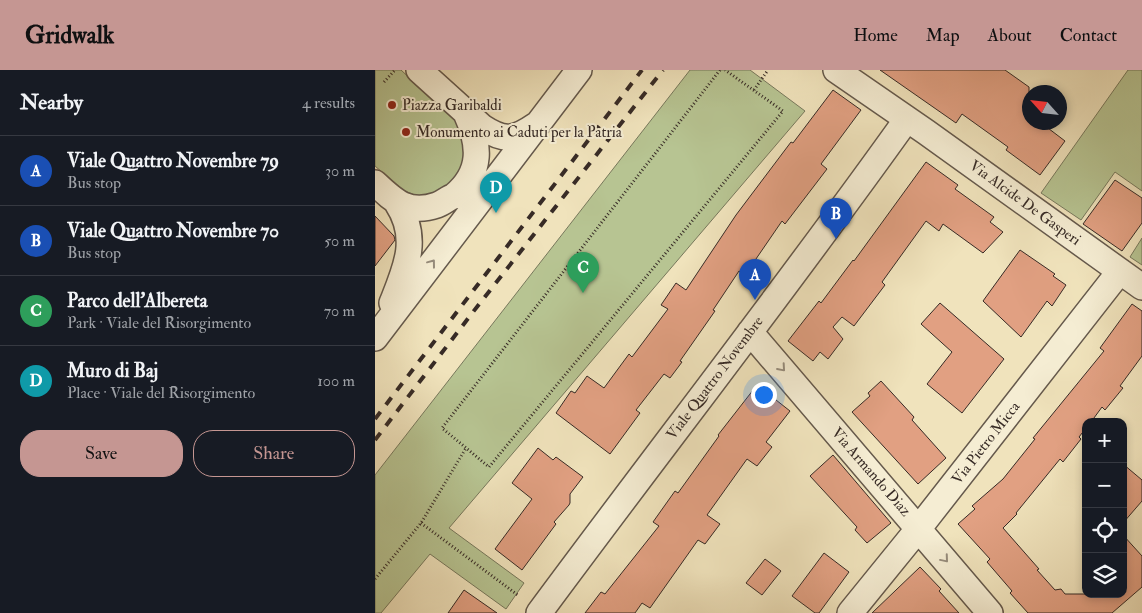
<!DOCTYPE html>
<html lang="en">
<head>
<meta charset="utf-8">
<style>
	:root { --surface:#171b24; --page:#242831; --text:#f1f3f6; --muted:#9ea1a6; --line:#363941; --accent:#c59692 }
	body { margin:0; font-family:"IM FELL Double Pica",serif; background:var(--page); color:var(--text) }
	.controls { position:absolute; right:15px; bottom:15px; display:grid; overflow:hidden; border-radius:10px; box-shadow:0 2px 8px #0003 }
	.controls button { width:45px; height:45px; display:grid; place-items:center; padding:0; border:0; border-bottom:1px solid var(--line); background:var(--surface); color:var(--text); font:25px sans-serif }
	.compass { position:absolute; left:647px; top:15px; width:45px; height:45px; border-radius:50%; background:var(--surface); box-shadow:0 2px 8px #0003; rotate:297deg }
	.you { position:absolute; left:388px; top:324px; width:18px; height:18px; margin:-12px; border:4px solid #fff; border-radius:50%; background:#1a73e8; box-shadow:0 0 0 8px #1a73e833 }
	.badge { display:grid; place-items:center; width:32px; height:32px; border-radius:50%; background:var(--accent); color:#fff; font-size:16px; font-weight:700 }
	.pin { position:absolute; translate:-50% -41px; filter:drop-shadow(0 1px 2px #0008) }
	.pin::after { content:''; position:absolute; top:26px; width:18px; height:15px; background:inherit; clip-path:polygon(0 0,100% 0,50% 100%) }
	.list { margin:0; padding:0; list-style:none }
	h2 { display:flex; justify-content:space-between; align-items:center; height:65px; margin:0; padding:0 20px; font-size:21px }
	h2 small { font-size:16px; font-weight:400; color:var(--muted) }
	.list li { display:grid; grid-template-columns:32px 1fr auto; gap:15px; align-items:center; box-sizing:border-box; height:70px; padding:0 20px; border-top:1px solid var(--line) }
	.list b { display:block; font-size:19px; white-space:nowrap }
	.list p { margin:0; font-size:16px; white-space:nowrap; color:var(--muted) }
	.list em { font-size:16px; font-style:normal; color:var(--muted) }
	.actions { display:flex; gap:10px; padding:15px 20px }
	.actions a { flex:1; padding:11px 0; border:1px solid var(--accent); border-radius:20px; text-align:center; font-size:18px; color:var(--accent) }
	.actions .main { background:var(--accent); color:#111 }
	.icon { flex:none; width:28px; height:28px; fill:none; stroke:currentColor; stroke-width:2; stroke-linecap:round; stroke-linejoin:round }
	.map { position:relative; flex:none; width:767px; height:543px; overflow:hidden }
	header { display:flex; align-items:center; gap:30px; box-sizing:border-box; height:70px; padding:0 25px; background:var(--accent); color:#111 }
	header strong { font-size:24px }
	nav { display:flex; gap:28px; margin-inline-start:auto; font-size:18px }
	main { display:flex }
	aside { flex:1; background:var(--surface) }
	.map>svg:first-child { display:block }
	.green { fill:#b7c492; stroke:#77785c }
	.building { fill:#e1a082; stroke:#372b26 }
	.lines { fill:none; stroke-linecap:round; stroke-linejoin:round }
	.minor-casing { stroke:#65594c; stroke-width:28 }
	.path { stroke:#372b26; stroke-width:3; stroke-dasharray:1 2.5; stroke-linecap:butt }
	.minor { stroke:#f5edd3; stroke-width:25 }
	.rail { stroke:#372b26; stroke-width:4; stroke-dasharray:9 9; stroke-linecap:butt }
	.oneway { stroke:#968c7c }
	.poi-dot { fill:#8f2418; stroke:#f5edd3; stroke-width:2 }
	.labels { text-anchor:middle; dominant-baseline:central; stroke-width:4; stroke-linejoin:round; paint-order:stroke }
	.poi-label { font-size:15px; fill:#372b26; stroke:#f5edd3; text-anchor:start }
	.street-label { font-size:15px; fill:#372b26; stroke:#f5edd3 }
</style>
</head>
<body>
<header>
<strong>Gridwalk</strong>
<nav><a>Home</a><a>Map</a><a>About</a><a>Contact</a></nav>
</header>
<main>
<aside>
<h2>Nearby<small>4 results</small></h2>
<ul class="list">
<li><span class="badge" style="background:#1a4fb4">A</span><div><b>Viale Quattro Novembre 79</b><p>Bus stop</p></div><em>30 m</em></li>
<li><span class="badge" style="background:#1a4fb4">B</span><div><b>Viale Quattro Novembre 70</b><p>Bus stop</p></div><em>50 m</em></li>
<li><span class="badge" style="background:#2e9e5b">C</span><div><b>Parco dell'Albereta</b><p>Park · Viale del Risorgimento</p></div><em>70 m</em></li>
<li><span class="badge" style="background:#0f9aa8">D</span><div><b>Muro di Baj</b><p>Place · Viale del Risorgimento</p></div><em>100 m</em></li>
</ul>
<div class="actions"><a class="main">Save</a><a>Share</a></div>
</aside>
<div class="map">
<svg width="767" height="543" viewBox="0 0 767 543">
	<rect width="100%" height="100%" fill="#f0e3bc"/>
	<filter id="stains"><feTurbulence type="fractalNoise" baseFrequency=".004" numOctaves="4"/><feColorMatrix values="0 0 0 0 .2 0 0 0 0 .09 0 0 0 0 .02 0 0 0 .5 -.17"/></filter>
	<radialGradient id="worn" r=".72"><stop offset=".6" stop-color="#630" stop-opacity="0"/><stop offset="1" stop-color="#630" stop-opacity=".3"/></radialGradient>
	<path class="green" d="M0,0H26L85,55L91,86L84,102L79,109L72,116L57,124L51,125L43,126L29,121L0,96Z
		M315,0H375L430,41L74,458L149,513L131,539L55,484L6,543H0V405Z
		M753,0H767V121L740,102L706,150L666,123Z
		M767,168V195L755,187Z"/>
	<path class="building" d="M505,0H630L654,17V52H665L690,71L665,105L631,80L633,77L587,44L581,53Z
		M458,20L486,40L446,94L452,99L410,154L407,151L370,205L364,201L338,240L340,241L305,291L307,292L295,308L289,304L261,340L265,343L235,384L181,343L196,321L200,323L212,306L229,318L254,284L257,287L293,239L286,235L301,213L311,220L361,145L416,72L418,73Z
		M551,92L583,115L580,119L619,147L615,152L628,162L608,183L568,154L564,161L551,151L507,212L510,215L479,256L467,247L458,257L468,269L453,289L445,282L438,291L413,271L444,231L446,233L478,190L479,191Z
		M740,110L767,128V153L747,181L708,154Z
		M0,146L19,166L20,170L0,196Z
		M645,180L680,204L678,206L691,215L677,236L672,231L646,267L608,231Z
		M565,233L629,289L587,343L552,314L577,282L546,254Z
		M757,234L767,241V286L745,316L748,318L730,340L727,337L716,352H711V358L704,367L706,369L688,392L685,389L641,443L642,444L628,458L664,499L662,500L680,520L686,519L690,524H748V465L767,486V517L737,543H653L635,523L637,521L612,492L615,489L583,454L600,439L597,436L628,409L660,369L658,368L729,281L725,278Z
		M506,311L539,347L537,350L571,388L543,414L477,342L495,326L493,323Z
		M382,315L415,341L391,372L397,377L382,396L372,389L332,445L345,454L330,474L323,470L275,538L267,533L260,543H210L226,522L230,524L284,456L278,452L300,421L303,423L344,366L343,365Z
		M163,378L178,390L181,387L208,407L195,424V433L194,435L179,452L181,454L147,500L120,479L157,429L137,413Z
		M458,385L516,453L492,473L480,460L482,457L435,406Z
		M748,394L767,410V431L748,453Z
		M449,483L474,502L444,543H440L417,526Z
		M390,489L406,501L387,525L371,513Z
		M545,497L566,519L564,521L584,543H497Z
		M89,520L122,543H73Z"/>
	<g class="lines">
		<g class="minor-casing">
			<path id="minor" d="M44,0L107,57C130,72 139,70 161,55
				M461,0L551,62L767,217
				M0,113C19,131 33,145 62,135C68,133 73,128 79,126C87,123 101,125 110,124
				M79,126C108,102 105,74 91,43
				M17,233C31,198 45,168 22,133
				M375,262L615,543
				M0,268L204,0
				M164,543C286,378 413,216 532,49
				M475,543L544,458L745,201"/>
		</g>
		<path class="path" d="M345,0L67,358L114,397L408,41L350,0
			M9,12L20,0
			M379,20L393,0
			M46,453L144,526
			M0,509L46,453L91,378"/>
		<use href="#minor" class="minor"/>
		<path class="rail" d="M0,349L267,0
			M0,370L98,242L288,0"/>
	</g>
	<defs><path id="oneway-chevron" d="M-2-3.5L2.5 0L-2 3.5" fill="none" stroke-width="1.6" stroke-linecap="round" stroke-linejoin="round" transform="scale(1.25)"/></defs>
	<g class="oneway">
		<use href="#oneway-chevron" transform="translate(57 193) rotate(-53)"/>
		<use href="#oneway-chevron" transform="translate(407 298) rotate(49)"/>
		<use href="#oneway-chevron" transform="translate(570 489) rotate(50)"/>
	</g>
	<g class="poi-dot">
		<circle cx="17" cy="35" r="5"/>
		<circle cx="31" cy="62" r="5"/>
	</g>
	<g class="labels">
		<g class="poi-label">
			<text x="27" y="35">Piazza Garibaldi</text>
			<text x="41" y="62">Monumento ai Caduti per la Patria</text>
		</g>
		<g class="street-label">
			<text transform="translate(650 133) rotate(36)">Via Alcide De Gasperi</text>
			<text transform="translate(340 308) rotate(-53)">Viale Quattro Novembre</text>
			<text transform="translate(611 373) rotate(-52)">Via Pietro Micca</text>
			<text transform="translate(496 402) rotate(49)">Via Armando Diaz</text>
		</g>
	</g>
	<rect width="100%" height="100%" filter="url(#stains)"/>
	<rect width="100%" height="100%" fill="url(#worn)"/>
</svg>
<div class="controls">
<button>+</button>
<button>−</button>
<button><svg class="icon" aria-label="locate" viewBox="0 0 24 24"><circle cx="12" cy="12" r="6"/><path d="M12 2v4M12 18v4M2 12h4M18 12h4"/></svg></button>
<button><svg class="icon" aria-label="layers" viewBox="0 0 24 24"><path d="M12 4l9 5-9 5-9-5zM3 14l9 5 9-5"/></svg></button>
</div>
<svg class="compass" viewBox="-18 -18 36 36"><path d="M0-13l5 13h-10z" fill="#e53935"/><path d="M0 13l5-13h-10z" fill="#9ea1a6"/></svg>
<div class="you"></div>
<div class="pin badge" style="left:380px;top:230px;background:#1a4fb4">A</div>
<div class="pin badge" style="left:461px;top:169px;background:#1a4fb4">B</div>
<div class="pin badge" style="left:208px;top:223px;background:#2e9e5b">C</div>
<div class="pin badge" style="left:121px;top:143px;background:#0f9aa8">D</div>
</div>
</main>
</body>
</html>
